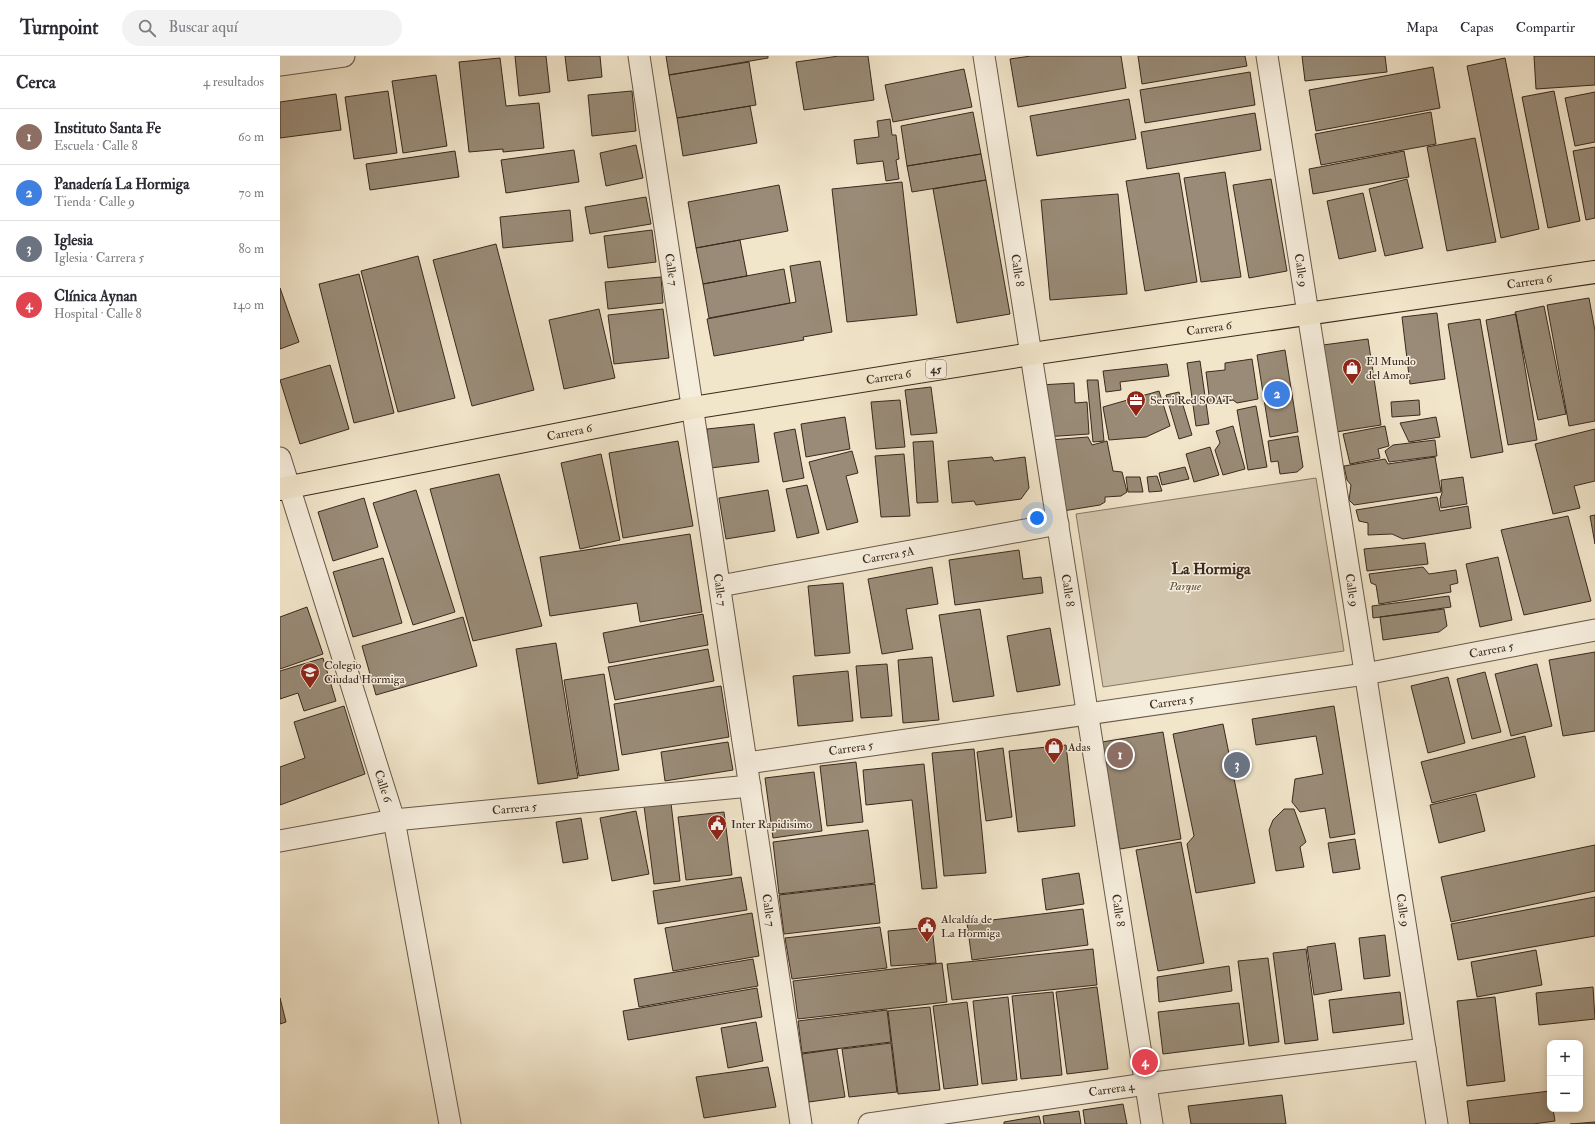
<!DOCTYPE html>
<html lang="es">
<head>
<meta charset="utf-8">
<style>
	:root { --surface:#fff; --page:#f2f2f3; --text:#2b2b33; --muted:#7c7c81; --line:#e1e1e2; --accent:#b45309 }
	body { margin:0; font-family:"IM FELL Double Pica",serif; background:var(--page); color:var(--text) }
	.controls { position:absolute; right:12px; bottom:12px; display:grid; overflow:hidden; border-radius:8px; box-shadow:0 2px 10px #0003 }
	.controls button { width:36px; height:36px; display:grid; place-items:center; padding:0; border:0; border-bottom:1px solid var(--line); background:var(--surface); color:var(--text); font:20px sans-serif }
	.you { position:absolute; left:757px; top:462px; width:14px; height:14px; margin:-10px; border:3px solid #fff; border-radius:50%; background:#1a73e8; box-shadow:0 0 0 6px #1a73e833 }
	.badge { display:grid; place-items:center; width:26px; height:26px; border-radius:50%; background:var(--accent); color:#fff; font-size:13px; font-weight:700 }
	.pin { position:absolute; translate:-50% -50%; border:2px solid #fff; box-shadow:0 1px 4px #0006 }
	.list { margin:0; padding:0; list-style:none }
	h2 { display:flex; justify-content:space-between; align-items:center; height:52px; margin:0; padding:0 16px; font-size:17px }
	h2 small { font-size:13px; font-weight:400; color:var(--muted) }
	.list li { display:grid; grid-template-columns:26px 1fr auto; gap:12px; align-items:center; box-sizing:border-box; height:56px; padding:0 16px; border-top:1px solid var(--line) }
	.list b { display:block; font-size:15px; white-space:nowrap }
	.list p { margin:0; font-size:13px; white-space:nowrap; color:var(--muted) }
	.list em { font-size:13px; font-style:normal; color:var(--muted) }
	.icon { flex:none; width:22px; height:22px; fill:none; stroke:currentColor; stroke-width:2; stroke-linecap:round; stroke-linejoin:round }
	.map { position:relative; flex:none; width:1315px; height:1068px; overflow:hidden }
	header { display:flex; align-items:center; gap:24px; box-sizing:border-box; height:56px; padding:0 20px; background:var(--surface); border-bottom:1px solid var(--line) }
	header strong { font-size:19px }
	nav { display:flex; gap:22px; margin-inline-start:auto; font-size:14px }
	.search { width:280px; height:36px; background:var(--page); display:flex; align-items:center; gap:10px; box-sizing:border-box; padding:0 14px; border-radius:22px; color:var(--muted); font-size:15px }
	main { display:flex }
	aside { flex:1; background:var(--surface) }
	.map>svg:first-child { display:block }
	.green { fill:#d2c5ad; stroke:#867766 }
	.building { fill:#998b77; stroke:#3a291e }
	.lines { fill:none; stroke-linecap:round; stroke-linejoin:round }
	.minor-casing { stroke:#685849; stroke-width:23 }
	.primary-casing { stroke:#3a291e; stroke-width:24 }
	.minor { stroke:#f6eedd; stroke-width:21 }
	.primary { stroke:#f1e5ca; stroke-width:22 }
	.labels { text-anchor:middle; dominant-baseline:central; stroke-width:3; stroke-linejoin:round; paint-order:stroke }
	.shield { fill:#f6eedd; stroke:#726457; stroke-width:1 }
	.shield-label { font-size:11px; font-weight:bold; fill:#3a291e }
	.street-label { font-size:12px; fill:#3a291e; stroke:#f6eedd }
	.poi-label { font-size:12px; fill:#3a291e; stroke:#f6eedd; text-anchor:start }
	.park-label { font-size:12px; font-style:italic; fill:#605042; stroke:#f6eedd }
	.district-label { font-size:16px; font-weight:bold; fill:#3a291e; stroke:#f6eedd }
</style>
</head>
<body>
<header>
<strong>Turnpoint</strong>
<div class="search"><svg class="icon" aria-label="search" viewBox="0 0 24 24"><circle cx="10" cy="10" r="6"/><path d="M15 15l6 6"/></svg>Buscar aquí</div>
<nav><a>Mapa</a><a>Capas</a><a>Compartir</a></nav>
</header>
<main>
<aside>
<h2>Cerca<small>4 resultados</small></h2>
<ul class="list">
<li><span class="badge" style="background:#8d6e63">1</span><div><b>Instituto Santa Fe</b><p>Escuela · Calle 8</p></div><em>60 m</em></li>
<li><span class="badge" style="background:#3f7fe0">2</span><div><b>Panadería La Hormiga</b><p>Tienda · Calle 9</p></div><em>70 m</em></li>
<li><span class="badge" style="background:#6b7280">3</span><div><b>Iglesia</b><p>Iglesia · Carrera 5</p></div><em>80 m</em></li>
<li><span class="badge" style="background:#e0444e">4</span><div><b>Clínica Aynan</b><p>Hospital · Calle 8</p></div><em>140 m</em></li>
</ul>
</aside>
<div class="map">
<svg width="1315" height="1068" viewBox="0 0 1315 1068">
	<rect width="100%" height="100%" fill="#f1e5ca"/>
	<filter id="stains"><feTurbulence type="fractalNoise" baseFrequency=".005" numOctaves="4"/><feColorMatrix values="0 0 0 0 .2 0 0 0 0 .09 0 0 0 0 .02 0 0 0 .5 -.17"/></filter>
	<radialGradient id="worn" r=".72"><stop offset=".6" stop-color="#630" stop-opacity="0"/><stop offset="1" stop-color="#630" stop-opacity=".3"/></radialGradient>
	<path class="green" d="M1036,422L1064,595L823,631L796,458Z"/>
	<path class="building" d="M235,0H266L270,36L239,40Z
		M285,0H320L322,21L288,25Z
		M386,0H488V2L389,19Z
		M559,0H588L594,44L524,54L516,6Z
		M751,0H841L846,32L738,51L730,3Z
		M858,0H965L967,10L862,28Z
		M1022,0H1105L1107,16L1025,25Z
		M1254,0H1315V29L1256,33Z
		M220,2L226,50L259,47L264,92L223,96V93L189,96L179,6Z
		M1225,2L1259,173L1221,182L1187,10Z
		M469,6L476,49L397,62L389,19Z
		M1153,11L1160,52L1036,75L1029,34Z
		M684,13L692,51L613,66L605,29Z
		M970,16L975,49L865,67L860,34Z
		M156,19L167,90L123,97L112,25Z
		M108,35L117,97L74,103L65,41Z
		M352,35L356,75L312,80L308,39Z
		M1274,35L1300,165L1268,172L1242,41Z
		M1315,36V86L1295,90L1285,42Z
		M56,38L61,74L0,82V46Z
		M849,43L856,83L757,100L750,60Z
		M470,50L477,87L403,100L397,62Z
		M693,56L701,98L627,110L621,70Z
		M1151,56L1156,88L1041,109L1035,78Z
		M975,57L981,94L867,113L861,76Z
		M610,63L612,79H616L619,103L616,104L619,123L606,125L603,105L577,108L574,84L599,81L597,65Z
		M1195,82L1216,186L1167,195L1147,91Z
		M356,89L363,122L326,130L320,97Z
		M1315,91V162L1306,164L1293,95Z
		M294,94L299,126L226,137L221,104Z
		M175,95L179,121L90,134L86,108Z
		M1124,95L1129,121L1033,138L1029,113Z
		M701,98L706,124L632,136L627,110Z
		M945,116L961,221L921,226L904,122Z
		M899,117L917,226L865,235L846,125Z
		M991,123L1007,215L969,222L953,129Z
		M1127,123L1143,192L1105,200L1089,133Z
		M706,124L730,258L677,267L653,133Z
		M622,126L637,259L567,266L552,133Z
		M499,129L508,175L416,192L408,146Z
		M1083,137L1096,195L1059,203L1047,145Z
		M838,138L847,238L770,244L761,144Z
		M366,141L371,168L310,178L305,151Z
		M290,154L293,185L223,192L220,161Z
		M372,174L376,206L328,212L324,180Z
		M460,184L467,220L423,228L416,192Z
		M216,188L254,334L192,350L153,204Z
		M138,200L175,342L118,356L81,215Z
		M540,205L552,276L523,281L524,284L434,300L427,263L516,246L510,210Z
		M504,213L510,247L429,262L423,228Z
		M79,218L114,357L74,367L39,228Z
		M381,221L383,247L328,253L325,226Z
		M0,232L19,286L0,293Z
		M1309,242L1315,275V365L1289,370L1267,249Z
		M1264,250L1286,358L1258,364L1235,256Z
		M319,253L335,322L284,333L269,264Z
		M383,253L389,302L334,308L328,259Z
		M1157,257L1165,323L1130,328L1122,261Z
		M1236,258L1257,384L1228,389L1206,264Z
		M1200,263L1223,396L1191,402L1168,268Z
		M1088,283L1101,369L1056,376L1043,289Z
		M1005,294L1018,376L990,381L977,299Z
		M972,303L978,343L957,347L953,344L930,347L926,316L945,314V307Z
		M920,305L929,368L916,370L907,307Z
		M887,308L889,320L840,326L841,334L826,336L823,315Z
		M50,309L69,373L20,388L0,324Z
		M807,324H818L824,385L813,386Z
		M794,327L795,347L807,346L809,378L764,381L760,329Z
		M651,331L657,377L631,379L625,334Z
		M879,335L890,370L866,381L829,384L823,351Z
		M899,336L912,379L899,383L886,339Z
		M620,344L625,391L596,393L591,346Z
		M1139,344L1140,359L1112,361L1111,346Z
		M976,350L987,411L968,414L957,354Z
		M565,361L570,393L526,401L521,368Z
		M1156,361L1160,381L1129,386L1120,367Z
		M474,368L479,406L431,412L427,373Z
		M953,370L965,413L943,419L935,394L940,387L936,375Z
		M1105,370L1109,390L1098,393L1100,402L1070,408L1063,378Z
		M515,373L524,422L503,426L494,377Z
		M1315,373V425L1294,430L1300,452L1273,458L1255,388Z
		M1018,380L1023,411L1017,416L1000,418L998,405L991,406L988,385Z
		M808,381L812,389L827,385L833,415L842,416L847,436L841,440L825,441V446L820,449L783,455L770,384Z
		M1155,384L1157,400L1109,406L1105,395L1113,389Z
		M398,385L413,470L343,482L329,397Z
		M653,385L658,446L637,447L633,386Z
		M930,391L939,419L914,426L906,398Z
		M572,395L578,417L566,420L578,466L547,474L529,406Z
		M321,398L340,484L300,493L281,407Z
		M624,398L630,460L601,461L595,400Z
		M712,401L714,405L745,401L749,432L741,443L696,449L694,445L672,447L668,405Z
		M1155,401L1161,436L1074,449L1069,444L1071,429L1067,424L1064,410L1105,403L1108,408Z
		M905,411L909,423L882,429L879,417Z
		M219,418L262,570L193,585L150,433Z
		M877,420L882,435L869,436L867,421Z
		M846,421H860L863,436H848Z
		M1183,421L1187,448L1161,452L1160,443L1162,437L1161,424Z
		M527,429L539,477L517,482L506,433Z
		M136,434L175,556L133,569L93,447Z
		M488,434L495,475L446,483L439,442Z
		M1157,441L1160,455L1188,450L1191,472L1123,483L1112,478L1088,479V467L1079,465L1076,454Z
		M84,442L98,491L53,505L38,456Z
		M1315,459V488L1310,460Z
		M1288,460L1311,545L1244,559L1221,474Z
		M410,478L422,556L360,566L357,547L270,560L260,501Z
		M1145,487L1148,508L1087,515L1084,493Z
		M739,494L743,523L761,521L763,537L675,549L669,504Z
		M1218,501L1232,564L1200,571L1186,508Z
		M103,502L122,567L73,581L53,516Z
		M652,511L658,548L626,553L633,593L602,598L588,523Z
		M1143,511L1149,518L1176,514L1178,527L1170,529L1171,536L1099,548L1096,529L1091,527L1089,518Z
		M563,527L570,597L535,600L528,530Z
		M1169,540L1171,551L1093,562L1092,550Z
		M27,551L43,598L0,613V561Z
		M700,553L714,640L673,646L659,559Z
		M1164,553L1167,570L1159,576L1103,584L1100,561Z
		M423,558L428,589L329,607L323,577Z
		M183,561L197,610L96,639L82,590Z
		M770,572L780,629L737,636L727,580Z
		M276,587L298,722L258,728L236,593Z
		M428,593L434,625L335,644L328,611Z
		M1315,596V675L1283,680L1269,604Z
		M652,601L659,664L623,667L618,604Z
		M43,602L56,645L24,655L18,637L0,643V615Z
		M607,608L612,660L581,662L576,610Z
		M1257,608L1272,670L1231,680L1215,618Z
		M568,615L573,665L518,670L513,620Z
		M1205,616L1221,676L1192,683L1177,623Z
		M324,618L339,714L299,720L284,624Z
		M1168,621L1185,687L1148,697L1131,630Z
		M441,630L449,681L342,699L334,648Z
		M64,650L85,718L0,749V711L25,702L14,666Z
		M1054,650L1075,778L1050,782L1045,752L1020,756L1012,746L1015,723L1043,718L1036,680L976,689L972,663Z
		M943,668L975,827L916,837L907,788L914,780L893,678Z
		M883,676L901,783L840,793L822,686Z
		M1245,680L1255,721L1152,747L1141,706Z
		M448,686L453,714L385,725L381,696Z
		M786,689L795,770L738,776L729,695Z
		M723,692L732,761L706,765L697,696Z
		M694,693L706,817L664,820L652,697Z
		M576,706L583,766L547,770L540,710Z
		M644,708L657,832L642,833L632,744L586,749L583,714Z
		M534,716L542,775L493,782L485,722Z
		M1196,738L1205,775L1159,787L1150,749Z
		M391,747L400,825L374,828L364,750Z
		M1004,753H1014L1026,786L1020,791L1024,811L996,815L989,774L993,764Z
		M356,755L369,818L332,825L320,762Z
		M444,756L452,819L406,824L398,761Z
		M301,762L308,803L283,807L276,766Z
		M588,774L595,827L499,838L493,786Z
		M1075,783L1080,813L1053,817L1048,787Z
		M901,786L924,907L878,915L856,794Z
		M1315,789V835L1171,866L1161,821Z
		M799,817L804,848L766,854L762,823Z
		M461,821L467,854L378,868L373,835Z
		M595,828L600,867L504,878L499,839Z
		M1315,841V880L1178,904L1171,868Z
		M803,853L808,889L692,904L687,867Z
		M472,857L479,900L393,915L385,872Z
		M600,871L607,912L512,923L505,882Z
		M652,871L656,907L611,910L608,875Z
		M1105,879L1110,920L1084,923L1079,882Z
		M1055,887L1062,934L1034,939L1027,891Z
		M813,893L817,929L672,944L667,908Z
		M1026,893L1038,984L1005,988L993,897Z
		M1256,894L1262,929L1197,941L1191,906Z
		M988,902L999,986L969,990L958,905Z
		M473,903L478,930L359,951L354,923Z
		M662,907L667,946L518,963L513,925Z
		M949,910L952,935L879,946L877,921Z
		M817,931L828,1013L787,1018L776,936Z
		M1313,931L1315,963L1259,969L1256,937Z
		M477,932L482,961L348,984L343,955Z
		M773,936L782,1019L741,1023L732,940Z
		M1120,936L1124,968L1053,977L1049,944Z
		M728,941L737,1024L702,1028L693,945Z
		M1215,941L1225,1025L1187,1030L1177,945Z
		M0,942L6,966L0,968Z
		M687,946L698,1029L664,1033L653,950Z
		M959,947L964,988L883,998L878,956Z
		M650,951L660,1034L618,1038L608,955Z
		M607,954L611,986L522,997L518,965Z
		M476,966L483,1005L448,1012L441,972Z
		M611,987L617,1036L569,1041L562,993Z
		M557,993L565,1041L529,1046L522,998Z
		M488,1011L496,1051L424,1062L416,1021Z
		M1270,1035V1053H1273L1275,1065L1253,1068H1190L1187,1045Z
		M1002,1039L1006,1068H911L908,1050Z
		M843,1048L847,1068H805L803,1054Z
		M799,1055L801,1068H764L763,1060Z
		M759,1060L761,1068H724V1066Z
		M1315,1066V1068H1290Z"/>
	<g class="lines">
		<g class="minor-casing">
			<g id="minor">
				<path id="s1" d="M359,0L521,1068"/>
				<path id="s2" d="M704,0L872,1068"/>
				<path id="s3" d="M987,0L1157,1068"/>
				<path d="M0,9L64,0"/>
				<path id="s4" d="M0,402L114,764L170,1068"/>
				<path id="s5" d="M440,530L778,468"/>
				<path id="s6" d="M467,707L1085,618L1315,574"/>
				<path id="s7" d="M0,785L114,764L470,730"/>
				<path id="s8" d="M589,1068L866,1028L1145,993"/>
			</g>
		</g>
		<g class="primary-casing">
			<g id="primary">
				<path id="s9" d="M0,433L412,352L751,298L1315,216"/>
			</g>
		</g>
		<use href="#minor" class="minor"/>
		<use href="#primary" class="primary"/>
	</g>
	<defs>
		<g id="shop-pin" transform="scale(1)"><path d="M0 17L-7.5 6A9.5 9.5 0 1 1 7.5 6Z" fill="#8f2418" stroke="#f6eedd"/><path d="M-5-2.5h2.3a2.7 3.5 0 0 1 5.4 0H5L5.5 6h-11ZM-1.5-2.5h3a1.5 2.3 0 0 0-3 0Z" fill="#fff"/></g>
		<g id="office-pin" transform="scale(1)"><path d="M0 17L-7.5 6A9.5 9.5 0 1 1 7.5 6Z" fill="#8f2418" stroke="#f6eedd"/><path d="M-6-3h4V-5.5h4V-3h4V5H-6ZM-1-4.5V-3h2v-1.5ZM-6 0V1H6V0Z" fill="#fff"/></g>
		<g id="school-pin" transform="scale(1)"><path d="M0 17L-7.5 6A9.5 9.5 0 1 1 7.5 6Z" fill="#8f2418" stroke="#f6eedd"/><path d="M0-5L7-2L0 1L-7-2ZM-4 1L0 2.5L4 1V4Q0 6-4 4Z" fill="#fff"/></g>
		<g id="civic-pin" transform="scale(1)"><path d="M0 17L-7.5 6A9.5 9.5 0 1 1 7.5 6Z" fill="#8f2418" stroke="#f6eedd"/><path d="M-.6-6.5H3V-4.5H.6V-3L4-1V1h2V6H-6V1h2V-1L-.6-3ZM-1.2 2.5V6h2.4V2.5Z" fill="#fff"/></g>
	</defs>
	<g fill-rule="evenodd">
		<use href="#shop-pin" x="1072" y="312"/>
		<use href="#office-pin" x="856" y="344"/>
		<use href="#school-pin" x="30" y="616"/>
		<use href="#shop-pin" x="774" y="691"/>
		<use href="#civic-pin" x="437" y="768"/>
		<use href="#civic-pin" x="647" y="870"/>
	</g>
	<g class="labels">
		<rect class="shield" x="646" y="304" width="20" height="18" rx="3"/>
		<g class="shield-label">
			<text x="656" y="313">45</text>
		</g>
		<g class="street-label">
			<text stroke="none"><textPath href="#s1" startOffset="216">Calle 7</textPath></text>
			<text stroke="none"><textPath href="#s2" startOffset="217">Calle 8</textPath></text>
			<text stroke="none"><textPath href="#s3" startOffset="217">Calle 9</textPath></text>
			<text stroke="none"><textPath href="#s9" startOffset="1267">Carrera 6</textPath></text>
			<text stroke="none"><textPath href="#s9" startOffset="943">Carrera 6</textPath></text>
			<text stroke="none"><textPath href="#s9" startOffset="619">Carrera 6</textPath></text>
			<text stroke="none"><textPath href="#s9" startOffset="295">Carrera 6</textPath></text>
			<text stroke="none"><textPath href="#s5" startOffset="171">Carrera 5A</textPath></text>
			<text stroke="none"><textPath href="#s1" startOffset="540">Calle 7</textPath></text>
			<text stroke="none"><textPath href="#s2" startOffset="541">Calle 8</textPath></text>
			<text stroke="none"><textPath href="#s3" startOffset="541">Calle 9</textPath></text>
			<text stroke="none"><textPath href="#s6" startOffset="753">Carrera 5</textPath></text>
			<text stroke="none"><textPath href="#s6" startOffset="429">Carrera 5</textPath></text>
			<text stroke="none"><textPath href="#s6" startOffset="105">Carrera 5</textPath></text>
			<text stroke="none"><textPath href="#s4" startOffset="344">Calle 6</textPath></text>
			<text stroke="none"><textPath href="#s7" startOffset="237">Carrera 5</textPath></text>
			<text stroke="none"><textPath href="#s1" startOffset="864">Calle 7</textPath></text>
			<text stroke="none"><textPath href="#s2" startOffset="865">Calle 8</textPath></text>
			<text stroke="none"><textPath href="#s3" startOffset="865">Calle 9</textPath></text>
			<text stroke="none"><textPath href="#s8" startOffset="245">Carrera 4</textPath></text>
		</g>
		<g class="poi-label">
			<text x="1086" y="305">El Mundo<tspan x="1086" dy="14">del Amor</tspan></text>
			<text x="870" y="344">Servi Red SOAT</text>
			<text x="44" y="609">Colegio<tspan x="44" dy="14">Ciudad Hormiga</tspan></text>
			<text x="788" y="691">Adas</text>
			<text x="451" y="768">Inter Rapidisimo</text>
			<text x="661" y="863">Alcaldía de<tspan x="661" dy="14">La Hormiga</tspan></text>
		</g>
		<g class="park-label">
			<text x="905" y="530">Parque</text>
		</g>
		<g class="district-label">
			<text x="931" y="513">La Hormiga</text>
		</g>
	</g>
	<rect width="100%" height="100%" filter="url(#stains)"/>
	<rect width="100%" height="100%" fill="url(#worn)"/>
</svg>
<div class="controls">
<button>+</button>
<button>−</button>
</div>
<div class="you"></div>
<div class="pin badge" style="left:840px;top:699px;background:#8d6e63">1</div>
<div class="pin badge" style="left:997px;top:338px;background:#3f7fe0">2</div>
<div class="pin badge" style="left:957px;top:709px;background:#6b7280">3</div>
<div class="pin badge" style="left:865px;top:1006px;background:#e0444e">4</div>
</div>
</main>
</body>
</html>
